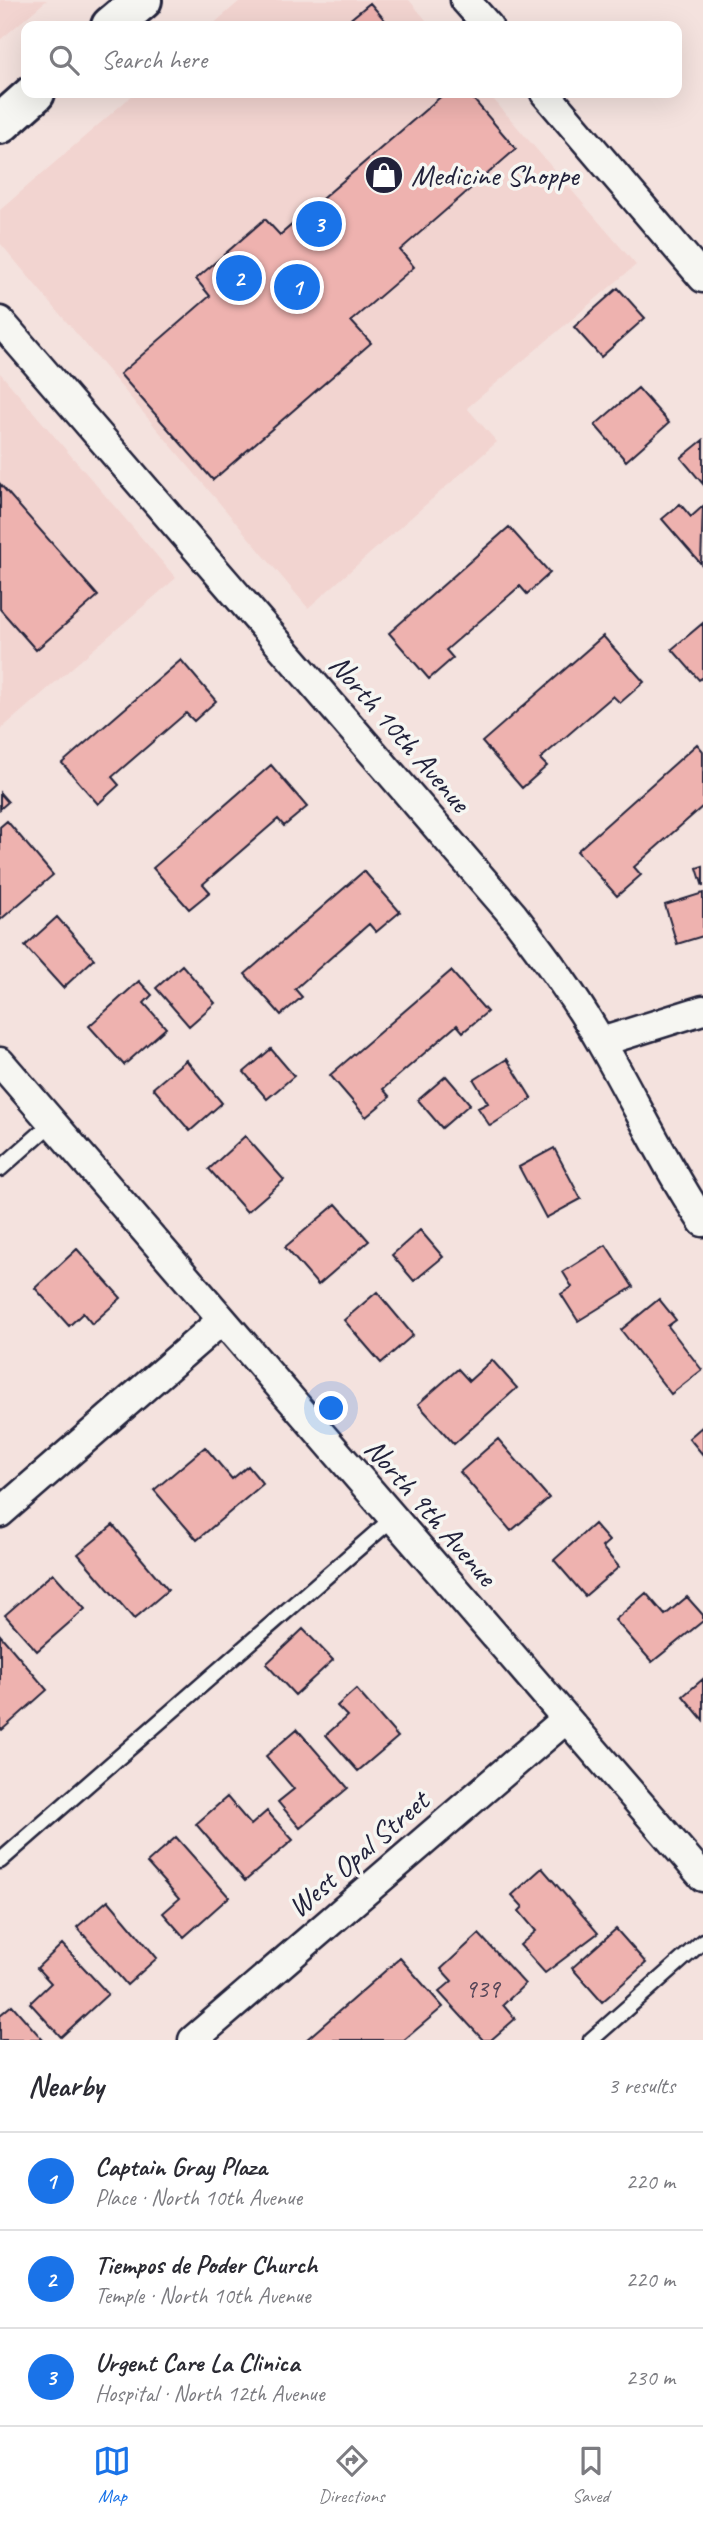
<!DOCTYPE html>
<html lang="en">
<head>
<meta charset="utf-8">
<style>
	:root { --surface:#fff; --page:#f7f7f7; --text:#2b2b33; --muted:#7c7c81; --line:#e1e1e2; --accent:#1a73e8 }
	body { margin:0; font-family:Caveat,sans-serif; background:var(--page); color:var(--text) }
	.you { position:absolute; left:332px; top:1409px; width:24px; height:24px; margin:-18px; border:5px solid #fff; border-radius:50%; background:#1a73e8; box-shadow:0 0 0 10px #1a73e833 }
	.badge { display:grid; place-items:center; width:46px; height:46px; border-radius:50%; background:var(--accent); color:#fff; font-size:23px; font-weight:700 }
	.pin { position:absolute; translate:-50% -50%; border:4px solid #fff; box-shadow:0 2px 7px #0006 }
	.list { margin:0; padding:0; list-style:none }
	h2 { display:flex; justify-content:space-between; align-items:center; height:91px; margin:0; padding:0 28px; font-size:30px }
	h2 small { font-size:23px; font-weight:400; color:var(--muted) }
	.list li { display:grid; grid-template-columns:46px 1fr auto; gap:21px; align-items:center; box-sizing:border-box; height:98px; padding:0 28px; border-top:2px solid var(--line) }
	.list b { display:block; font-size:26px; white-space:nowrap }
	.list p { margin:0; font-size:23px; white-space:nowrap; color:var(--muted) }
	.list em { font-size:23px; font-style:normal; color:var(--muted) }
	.icon { flex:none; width:38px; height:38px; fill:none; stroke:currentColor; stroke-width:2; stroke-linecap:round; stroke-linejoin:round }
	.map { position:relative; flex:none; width:703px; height:2040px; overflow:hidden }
	.search { position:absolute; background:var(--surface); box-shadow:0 7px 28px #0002; left:21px; right:21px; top:21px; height:77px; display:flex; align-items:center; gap:18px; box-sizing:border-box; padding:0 24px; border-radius:14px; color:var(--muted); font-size:26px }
	.sheet { height:385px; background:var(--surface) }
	nav { display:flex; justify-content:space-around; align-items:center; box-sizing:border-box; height:98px; border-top:2px solid var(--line); background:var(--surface); font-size:19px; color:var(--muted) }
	nav a { display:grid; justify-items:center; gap:4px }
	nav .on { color:var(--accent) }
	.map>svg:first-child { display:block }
	.built { fill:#f2d4d0 }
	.building { fill:#eeb2af; stroke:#22223b; stroke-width:2 }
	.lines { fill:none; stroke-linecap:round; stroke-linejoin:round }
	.lane-casing { stroke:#22223b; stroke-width:19 }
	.street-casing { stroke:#22223b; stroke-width:33 }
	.secondary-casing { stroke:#22223b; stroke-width:44 }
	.lane { stroke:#f6f6f2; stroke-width:14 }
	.street { stroke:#f6f6f2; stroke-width:28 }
	.secondary { stroke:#f6f6f2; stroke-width:38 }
	.labels { text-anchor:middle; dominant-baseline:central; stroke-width:7; stroke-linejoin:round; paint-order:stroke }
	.number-label { font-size:26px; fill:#554658 }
	.poi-label { font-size:30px; fill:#22223b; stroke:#f6f6f2; text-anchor:start }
	.street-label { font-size:30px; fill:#22223b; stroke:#f6f6f2 }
</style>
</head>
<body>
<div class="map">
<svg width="703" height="2040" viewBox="0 0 703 2040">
	<rect width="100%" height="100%" fill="#f4e2de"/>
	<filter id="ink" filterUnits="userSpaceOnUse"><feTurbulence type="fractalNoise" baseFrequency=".0143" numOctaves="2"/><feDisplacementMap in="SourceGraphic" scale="14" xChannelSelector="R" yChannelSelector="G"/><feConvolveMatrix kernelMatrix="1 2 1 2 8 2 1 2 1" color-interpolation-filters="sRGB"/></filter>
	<g filter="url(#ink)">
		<path class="built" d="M0,0H47L0,40Z
			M241,0H409L431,26H211Z
			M135,93H488L636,265L467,408L497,442L308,608L0,243V210Z
			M0,373L176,578L0,730Z"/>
		<path class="building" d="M370,3L390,26H342Z
			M445,93H480L474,100L516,149L400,250L414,267L351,321L371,343L213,480L120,374L210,296L196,279L265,219L280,235Z
			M618,288L645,318L601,357L574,327Z
			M638,388L669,423L626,461L595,425Z
			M703,440V484L681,458Z
			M0,484L98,596L36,650L0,609Z
			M680,504L691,517L703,506L701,564L662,519Z
			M509,527L550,573L527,594L520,586L446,650L453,658L429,679L389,633Z
			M703,623V677L699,680L672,649Z
			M603,636L644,682L620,703L613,696L540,759L547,766L522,788L482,742Z
			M181,660L216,701L194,721L186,713L112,777L119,785L98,804L62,763Z
			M697,744L703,751V806L634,867L641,875L617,896L577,851Z
			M271,765L307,807L284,826L278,819L203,884L210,892L189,909L153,868Z
			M0,793L8,802L0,809Z
			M7,821L53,875L0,920V827Z
			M703,866V887L697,868Z
			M364,871L400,912L376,932L369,924L295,989L302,997L281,1015L245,974Z
			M703,893V936L677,944L665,905Z
			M57,917L94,959L63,988L25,946Z
			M182,965L215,1003L189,1026L156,988Z
			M451,971L487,1012L463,1032L457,1025L383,1089L390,1097L366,1117L330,1075Z
			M139,981L152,995L144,1003L166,1028L124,1065L89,1026Z
			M271,1049L294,1076L267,1099L244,1072Z
			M507,1059L532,1099L490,1126L478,1108L488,1103L474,1080Z
			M186,1060L222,1103L190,1131L153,1088Z
			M446,1076L470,1104L442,1128L418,1100Z
			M245,1136L284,1180L247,1212L209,1169Z
			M554,1148L581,1199L546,1218L519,1167Z
			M336,1204L369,1241L318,1285L285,1247Z
			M420,1230L443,1257L414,1281L392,1255Z
			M606,1245L633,1287L578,1321L561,1294L572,1287L563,1272Z
			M77,1249L121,1298L92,1324L83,1313L69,1326L35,1288Z
			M377,1292L413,1335L381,1363L344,1320Z
			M659,1299L676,1320L668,1326L702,1370L671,1394L621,1330Z
			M492,1360L517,1388L454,1444L418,1404L458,1369L469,1381Z
			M703,1426V1455L689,1438Z
			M498,1439L549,1498L511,1531L460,1472Z
			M205,1447L232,1479L248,1466L263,1484L197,1540L154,1490Z
			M594,1524L609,1541L602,1547L619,1567L585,1596L554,1560Z
			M113,1525L168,1590L134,1619L78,1554Z
			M53,1573L85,1609L37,1651L5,1615Z
			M646,1593L665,1615L687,1597L703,1615V1621L652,1662L615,1620Z
			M303,1629L333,1660L295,1695L266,1664Z
			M0,1635L47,1690L2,1730L0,1728Z
			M703,1679V1720L683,1696Z
			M356,1689L398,1737L358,1771L326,1735L347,1716L337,1706Z
			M297,1729L348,1788L300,1828L278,1802L294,1789L266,1756Z
			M227,1797L251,1825L267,1811L293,1840L245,1881L196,1824Z
			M176,1837L229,1897L184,1937L163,1913L179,1899L147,1863Z
			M542,1868L598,1933L545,1973L520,1945L536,1931L519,1911L523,1907L512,1895Z
			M108,1900L157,1958L127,1985L77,1927Z
			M616,1929L646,1963L602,2002L572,1968Z
			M479,1934L525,1984L503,2005L515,2019L491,2040H483L439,1992L452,1981L441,1969Z
			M62,1944L108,1994L61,2037L30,2003L51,1983L37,1968Z
			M400,1958L443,2007L404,2040H306Z
			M12,2005L43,2040H0V2015Z"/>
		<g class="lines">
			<g class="lane-casing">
				<path id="lane" d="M0,1169L52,1123
					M0,1861L393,1518
					M591,2040L703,1941"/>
			</g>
			<g class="street-casing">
				<path id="street" d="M465,0L488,26
					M545,93L703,278
					M0,321L513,915C544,956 576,998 602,1044C636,1103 665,1165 703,1222
					M601,1042L703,1010
					M0,1062L703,1877
					M0,1513L222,1320
					M193,2040L566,1719"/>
			</g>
			<g class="secondary-casing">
				<path id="secondary" d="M111,26L142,0
					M0,124L35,93"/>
			</g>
			<use href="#lane" class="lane"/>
			<use href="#street" class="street"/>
			<use href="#secondary" class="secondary"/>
		</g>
	</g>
	<defs>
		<g id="shop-disc" transform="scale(2.0125)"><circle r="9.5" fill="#22223b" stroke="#f6f6f2"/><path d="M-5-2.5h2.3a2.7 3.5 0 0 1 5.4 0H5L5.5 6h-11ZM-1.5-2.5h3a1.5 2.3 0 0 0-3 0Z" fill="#fff"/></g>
	</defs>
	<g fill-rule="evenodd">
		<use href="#shop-disc" x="384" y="175"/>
	</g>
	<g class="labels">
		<g class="number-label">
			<text x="482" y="1988">939</text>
		</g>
		<g class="poi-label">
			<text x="411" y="175">Medicine Shoppe</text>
		</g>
		<g class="street-label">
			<text transform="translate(400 733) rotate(49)">North 10th Avenue</text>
			<text transform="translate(431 1512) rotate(49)">North 9th Avenue</text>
			<text transform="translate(358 1854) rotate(-41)">West Opal Street</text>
		</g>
	</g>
</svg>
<div class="you"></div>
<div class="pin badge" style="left:297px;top:287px">1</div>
<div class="pin badge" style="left:239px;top:278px">2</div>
<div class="pin badge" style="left:319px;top:224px">3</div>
<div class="search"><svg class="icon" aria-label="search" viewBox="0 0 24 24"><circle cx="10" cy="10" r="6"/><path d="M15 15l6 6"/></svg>Search here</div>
</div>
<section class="sheet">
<h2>Nearby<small>3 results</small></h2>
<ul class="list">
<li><span class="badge">1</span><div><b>Captain Gray Plaza</b><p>Place · North 10th Avenue</p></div><em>220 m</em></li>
<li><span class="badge">2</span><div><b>Tiempos de Poder Church</b><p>Temple · North 10th Avenue</p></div><em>220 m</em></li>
<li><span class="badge">3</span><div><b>Urgent Care La Clinica</b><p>Hospital · North 12th Avenue</p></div><em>230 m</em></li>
</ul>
</section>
<nav>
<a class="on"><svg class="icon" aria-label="map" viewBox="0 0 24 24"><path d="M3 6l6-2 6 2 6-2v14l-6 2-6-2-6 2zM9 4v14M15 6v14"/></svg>Map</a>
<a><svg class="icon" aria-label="directions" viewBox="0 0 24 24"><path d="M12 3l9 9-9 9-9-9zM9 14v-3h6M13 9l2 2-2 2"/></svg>Directions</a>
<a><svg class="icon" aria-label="saved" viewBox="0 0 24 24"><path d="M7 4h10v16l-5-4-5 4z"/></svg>Saved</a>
</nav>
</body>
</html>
